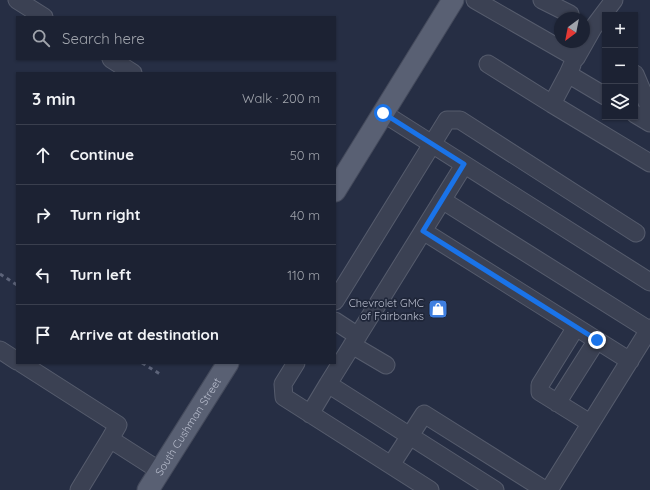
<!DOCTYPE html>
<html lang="en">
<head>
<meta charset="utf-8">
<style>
	:root { --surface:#1c2233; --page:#252a3b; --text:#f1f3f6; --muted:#a0a4ac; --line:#3a3f4e }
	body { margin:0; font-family:Quicksand,sans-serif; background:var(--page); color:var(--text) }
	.controls { position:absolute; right:12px; top:12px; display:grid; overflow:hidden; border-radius:0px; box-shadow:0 1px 3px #0004 }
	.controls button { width:36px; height:36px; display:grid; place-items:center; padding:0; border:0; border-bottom:1px solid var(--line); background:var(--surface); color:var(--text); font:20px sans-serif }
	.compass { position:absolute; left:554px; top:12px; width:36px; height:36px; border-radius:50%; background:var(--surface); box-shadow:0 1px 3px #0004; rotate:212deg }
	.stop { position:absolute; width:12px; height:12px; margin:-9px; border:3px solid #1a73e8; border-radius:50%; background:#fff }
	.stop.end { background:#1a73e8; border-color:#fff; box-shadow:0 1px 4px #0008 }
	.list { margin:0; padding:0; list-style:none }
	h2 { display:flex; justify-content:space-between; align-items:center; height:52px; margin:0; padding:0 16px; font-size:17px }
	h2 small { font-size:13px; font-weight:400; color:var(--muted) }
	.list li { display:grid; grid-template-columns:26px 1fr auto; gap:12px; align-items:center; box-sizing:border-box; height:60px; padding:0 16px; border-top:1px solid var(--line) }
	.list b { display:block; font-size:15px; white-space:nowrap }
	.list em { font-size:13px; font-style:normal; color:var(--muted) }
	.icon { flex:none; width:22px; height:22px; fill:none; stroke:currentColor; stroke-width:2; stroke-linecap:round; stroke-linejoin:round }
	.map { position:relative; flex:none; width:650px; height:490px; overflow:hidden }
	.search { position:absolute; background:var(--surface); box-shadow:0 1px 3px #0004; left:16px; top:16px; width:320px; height:44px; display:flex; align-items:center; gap:10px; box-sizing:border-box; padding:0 14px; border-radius:0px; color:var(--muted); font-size:15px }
	.panel { position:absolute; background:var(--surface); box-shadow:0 1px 3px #0004; left:16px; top:72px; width:320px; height:292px; border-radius:0px }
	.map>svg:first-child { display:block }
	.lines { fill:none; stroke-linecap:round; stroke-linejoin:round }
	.minor-casing { stroke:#565c6d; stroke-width:19 }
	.major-casing { stroke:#444a5c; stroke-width:23 }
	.minor { stroke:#3b4153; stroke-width:17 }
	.major { stroke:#596073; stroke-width:21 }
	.rail { stroke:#5d647a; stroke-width:3; stroke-dasharray:4 4; stroke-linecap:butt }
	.route { stroke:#1a73e8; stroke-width:5 }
	.labels { text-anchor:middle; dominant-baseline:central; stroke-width:3.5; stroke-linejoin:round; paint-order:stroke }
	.poi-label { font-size:11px; fill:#b8bdcd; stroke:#1f2639; text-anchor:end }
	.street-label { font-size:11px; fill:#b8bdcd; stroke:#1f2639 }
</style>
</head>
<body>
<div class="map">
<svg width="650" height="490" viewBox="0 0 650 490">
	<rect width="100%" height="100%" fill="#262e44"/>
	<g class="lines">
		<g class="minor-casing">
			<path id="minor" d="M17,0L44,17
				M475,0L576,58L593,28L614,0
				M542,0L570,14
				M111,59L133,73
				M488,64L552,104
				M572,65L568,74L605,96
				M568,74L552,104L650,163
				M635,74L650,109
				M383,113L650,282
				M635,114L650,123
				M464,165L328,384L495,490
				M442,200L649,330
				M423,231L630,361
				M335,301L447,120H460L636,233
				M335,321L358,336
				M576,327L540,385V392L590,423
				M352,345L386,365
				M0,350L17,361
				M21,363L118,425L110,439
				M296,363L283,384L284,397L430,490
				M557,403L597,340
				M310,414L328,384
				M391,465L424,414L545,490
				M79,490L110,439L160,471
				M549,490L650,328"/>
		</g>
		<g class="major-casing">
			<g id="major">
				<path d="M335,191L453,0"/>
				<path id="s1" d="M148,490L228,363"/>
			</g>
		</g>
		<use href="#minor" class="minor"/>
		<use href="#major" class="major"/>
		<path class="rail" d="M0,274L17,285
			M142,363L160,374"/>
	</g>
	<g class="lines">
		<path class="route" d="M383,113L464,164L423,231L597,340"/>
	</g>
	<defs>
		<g id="shop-square" transform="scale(1)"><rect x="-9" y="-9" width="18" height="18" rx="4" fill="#3f7fe0" stroke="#1f2639"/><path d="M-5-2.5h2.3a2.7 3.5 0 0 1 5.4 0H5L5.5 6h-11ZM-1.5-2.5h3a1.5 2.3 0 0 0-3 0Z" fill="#fff"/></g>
	</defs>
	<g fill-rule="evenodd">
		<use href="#shop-square" x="438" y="309"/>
	</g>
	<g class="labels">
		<g class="poi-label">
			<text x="424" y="303">Chevrolet GMC<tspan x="424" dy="13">of Fairbanks</tspan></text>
		</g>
		<g class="street-label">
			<text stroke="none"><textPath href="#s1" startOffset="75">South Cushman Street</textPath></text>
		</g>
	</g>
</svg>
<div class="controls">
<button>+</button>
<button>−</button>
<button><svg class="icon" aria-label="layers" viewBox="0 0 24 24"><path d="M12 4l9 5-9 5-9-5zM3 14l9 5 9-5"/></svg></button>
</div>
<svg class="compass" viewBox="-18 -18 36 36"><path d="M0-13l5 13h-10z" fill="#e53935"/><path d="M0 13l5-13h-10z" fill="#a0a4ac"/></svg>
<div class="stop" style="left:383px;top:113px"></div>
<div class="stop end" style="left:597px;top:340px"></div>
<div class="search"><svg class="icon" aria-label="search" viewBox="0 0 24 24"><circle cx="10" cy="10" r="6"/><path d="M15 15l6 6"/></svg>Search here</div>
<section class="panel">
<h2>3 min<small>Walk · 200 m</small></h2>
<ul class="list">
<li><svg class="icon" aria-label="ahead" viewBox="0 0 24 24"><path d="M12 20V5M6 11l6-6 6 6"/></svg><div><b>Continue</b></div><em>50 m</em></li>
<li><svg class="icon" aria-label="right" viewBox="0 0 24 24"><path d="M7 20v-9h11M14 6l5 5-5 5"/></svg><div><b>Turn right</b></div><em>40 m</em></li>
<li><svg class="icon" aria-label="left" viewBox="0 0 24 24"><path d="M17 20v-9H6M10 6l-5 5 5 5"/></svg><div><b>Turn left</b></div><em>110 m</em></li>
<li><svg class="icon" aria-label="arrive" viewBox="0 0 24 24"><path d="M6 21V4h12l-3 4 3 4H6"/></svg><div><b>Arrive at destination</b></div></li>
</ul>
</section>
</div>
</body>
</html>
